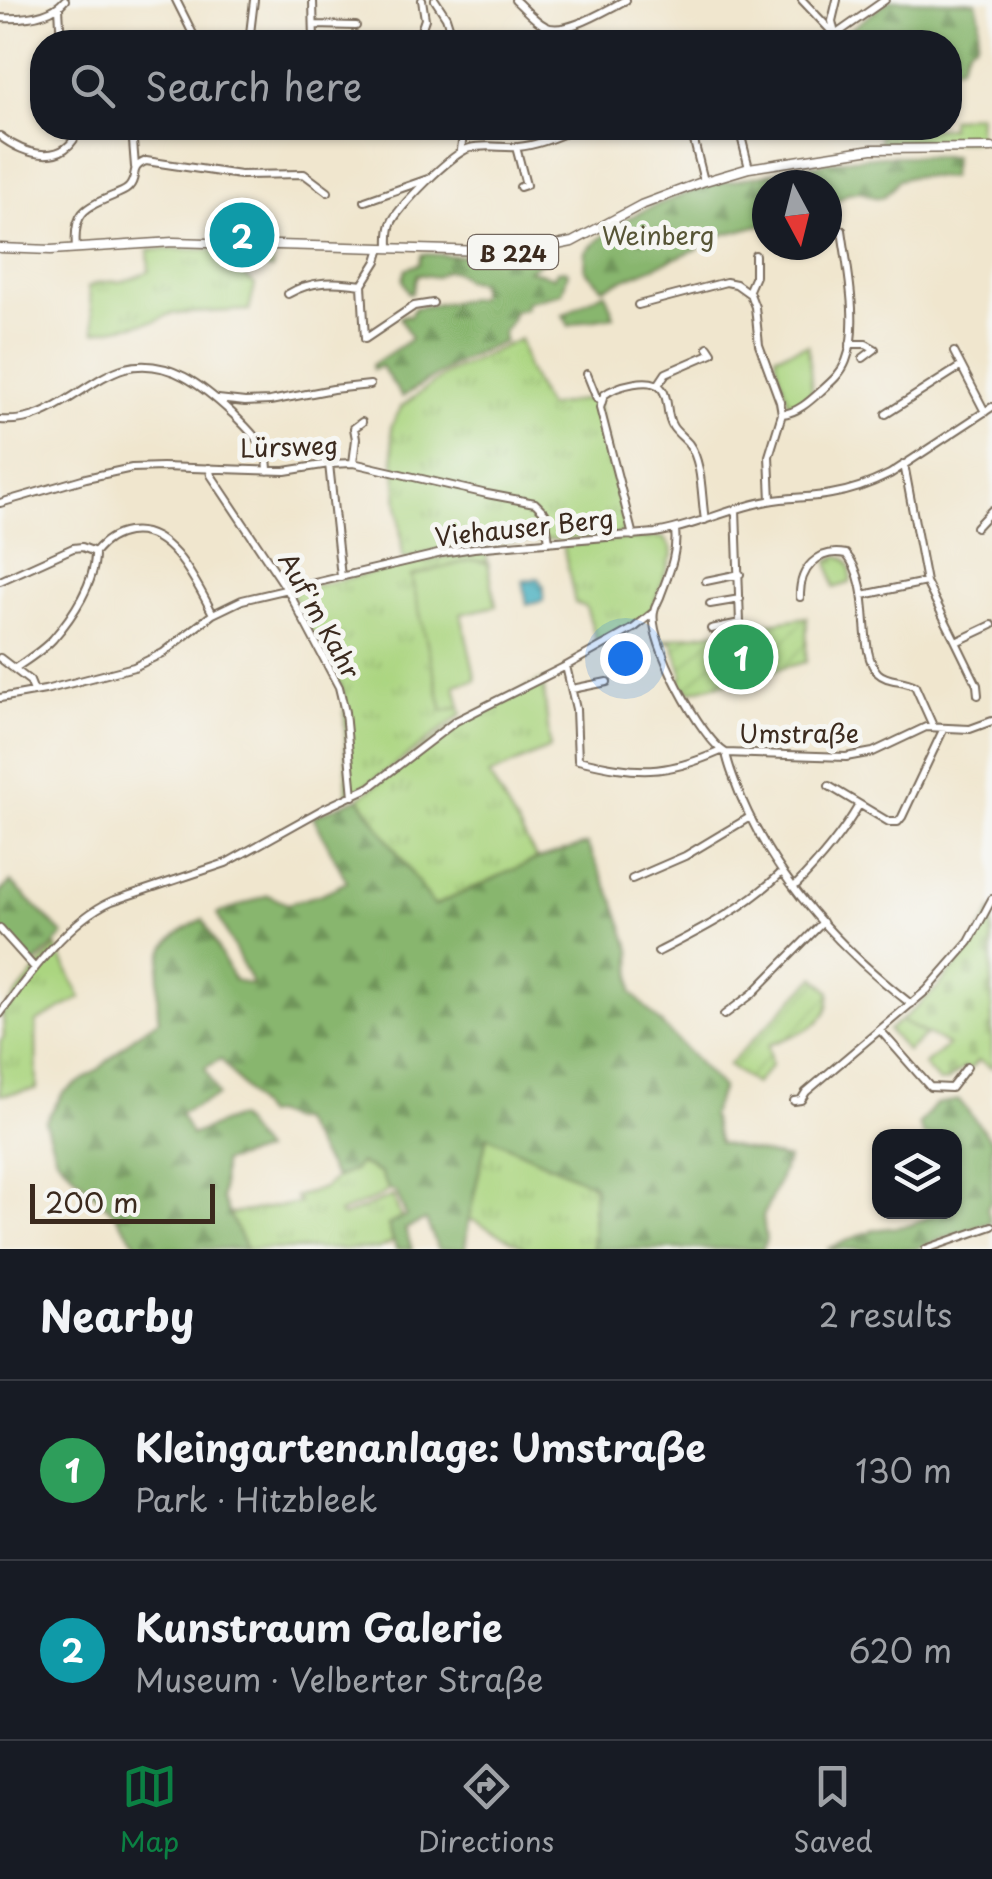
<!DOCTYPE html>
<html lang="en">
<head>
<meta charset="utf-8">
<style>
	:root { --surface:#171b24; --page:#20242c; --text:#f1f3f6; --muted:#9ea1a6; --line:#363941; --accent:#0b8043 }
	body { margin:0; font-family:"Playpen Sans",sans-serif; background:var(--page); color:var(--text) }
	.controls { position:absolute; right:30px; bottom:30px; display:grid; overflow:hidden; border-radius:20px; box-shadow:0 2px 8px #0004 }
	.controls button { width:90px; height:90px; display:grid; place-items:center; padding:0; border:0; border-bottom:2px solid var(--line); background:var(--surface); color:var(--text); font:50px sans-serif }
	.compass { position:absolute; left:752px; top:170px; width:90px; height:90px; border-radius:50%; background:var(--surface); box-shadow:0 2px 8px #0004; rotate:173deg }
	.scale { position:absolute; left:30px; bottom:25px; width:185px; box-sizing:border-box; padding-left:10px; border:5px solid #3b2a1e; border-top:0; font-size:28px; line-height:35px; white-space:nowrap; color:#3b2a1e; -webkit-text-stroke:8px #f6f6f2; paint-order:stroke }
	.you { position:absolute; left:625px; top:658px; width:35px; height:35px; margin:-25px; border:8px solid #fff; border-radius:50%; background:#1a73e8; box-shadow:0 0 0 15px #1a73e833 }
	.badge { display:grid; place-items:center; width:65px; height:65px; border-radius:50%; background:var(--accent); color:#fff; font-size:32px; font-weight:700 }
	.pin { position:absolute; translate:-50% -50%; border:5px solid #fff; box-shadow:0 2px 10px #0006 }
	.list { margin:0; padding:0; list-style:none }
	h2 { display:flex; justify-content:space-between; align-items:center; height:130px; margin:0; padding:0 40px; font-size:42px }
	h2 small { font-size:32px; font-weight:400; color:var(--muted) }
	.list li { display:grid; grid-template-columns:65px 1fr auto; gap:30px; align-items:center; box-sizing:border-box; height:180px; padding:0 40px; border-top:2px solid var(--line) }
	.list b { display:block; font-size:38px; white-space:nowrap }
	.list p { margin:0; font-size:32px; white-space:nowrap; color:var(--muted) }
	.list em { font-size:32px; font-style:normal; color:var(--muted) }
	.icon { flex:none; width:55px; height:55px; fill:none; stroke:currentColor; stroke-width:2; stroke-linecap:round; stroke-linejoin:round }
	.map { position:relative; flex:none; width:992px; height:1249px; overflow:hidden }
	.search { position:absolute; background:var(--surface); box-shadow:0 2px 8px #0004; left:30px; right:30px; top:30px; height:110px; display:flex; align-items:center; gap:25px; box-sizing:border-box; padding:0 35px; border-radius:40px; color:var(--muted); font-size:38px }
	.sheet { height:490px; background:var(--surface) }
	nav { display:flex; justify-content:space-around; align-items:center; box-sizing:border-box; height:140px; border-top:2px solid var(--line); background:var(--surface); font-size:28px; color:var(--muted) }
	nav a { display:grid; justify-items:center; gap:5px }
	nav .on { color:var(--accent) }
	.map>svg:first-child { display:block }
	.grass { fill:url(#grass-tufts); stroke:#73804f; stroke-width:2.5 }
	.forest { fill:url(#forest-firs); stroke:#627046; stroke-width:2.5 }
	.cemetery { fill:url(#cemetery-stones); stroke:#73804f; stroke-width:2.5 }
	.park { fill:#abd580; stroke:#73804f; stroke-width:2.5 }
	.garden { fill:url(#garden-furrows); stroke:#73804f; stroke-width:2.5 }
	.water { fill:url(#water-waves); stroke:#3e6c6e; stroke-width:2.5 }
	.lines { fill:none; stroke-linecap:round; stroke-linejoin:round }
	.minor-casing { stroke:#7a6c5c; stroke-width:10 }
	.major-casing { stroke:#7a6c5c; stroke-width:11 }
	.minor { stroke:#fff; stroke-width:6 }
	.major { stroke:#fff; stroke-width:8 }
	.labels { text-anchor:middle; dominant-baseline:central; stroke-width:10; stroke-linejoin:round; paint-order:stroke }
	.shield { fill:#f6f6f2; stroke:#73675e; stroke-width:2.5 }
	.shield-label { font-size:22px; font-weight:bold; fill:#3b2a1e }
	.park-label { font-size:25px; fill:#575536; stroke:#f6f6f2 }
	.street-label { font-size:25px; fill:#3b2a1e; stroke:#f6f6f2 }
</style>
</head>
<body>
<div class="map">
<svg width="992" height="1249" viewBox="0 0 992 1249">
	<defs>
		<pattern id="grass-tufts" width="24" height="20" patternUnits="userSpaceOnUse" patternTransform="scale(2.5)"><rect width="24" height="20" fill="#abd580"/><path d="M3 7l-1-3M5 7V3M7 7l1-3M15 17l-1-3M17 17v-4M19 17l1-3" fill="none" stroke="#94b76e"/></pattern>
		<pattern id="forest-firs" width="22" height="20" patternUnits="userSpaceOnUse" patternTransform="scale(2.5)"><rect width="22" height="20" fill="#88b66e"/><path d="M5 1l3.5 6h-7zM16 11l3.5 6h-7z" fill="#70945a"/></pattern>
		<pattern id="cemetery-stones" width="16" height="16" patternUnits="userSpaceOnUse" patternTransform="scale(2.5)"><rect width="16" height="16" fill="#abd580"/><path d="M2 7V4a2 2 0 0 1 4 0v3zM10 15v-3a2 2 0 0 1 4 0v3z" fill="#94b76e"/></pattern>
		<pattern id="garden-furrows" width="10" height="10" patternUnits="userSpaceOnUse" patternTransform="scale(2.5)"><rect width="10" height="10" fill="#abd580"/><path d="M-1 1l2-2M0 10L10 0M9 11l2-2" fill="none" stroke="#94b76e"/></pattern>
		<pattern id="water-waves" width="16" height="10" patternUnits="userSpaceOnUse" patternTransform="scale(2.5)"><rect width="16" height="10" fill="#40adbe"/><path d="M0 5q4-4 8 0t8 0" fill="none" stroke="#378d9a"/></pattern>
	</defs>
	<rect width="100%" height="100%" fill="#f6f6f2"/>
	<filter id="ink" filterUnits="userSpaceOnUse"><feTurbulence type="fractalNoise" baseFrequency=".01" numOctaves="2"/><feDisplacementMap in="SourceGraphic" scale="20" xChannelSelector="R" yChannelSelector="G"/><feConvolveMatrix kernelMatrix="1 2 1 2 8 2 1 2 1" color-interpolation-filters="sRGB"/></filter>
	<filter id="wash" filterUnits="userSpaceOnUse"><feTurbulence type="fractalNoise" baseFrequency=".0048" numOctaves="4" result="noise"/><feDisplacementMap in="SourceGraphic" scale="40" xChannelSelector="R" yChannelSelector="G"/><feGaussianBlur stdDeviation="2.25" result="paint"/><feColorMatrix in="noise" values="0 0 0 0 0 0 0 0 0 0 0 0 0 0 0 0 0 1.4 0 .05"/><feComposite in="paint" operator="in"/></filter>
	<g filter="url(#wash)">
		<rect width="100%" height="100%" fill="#f0e6ce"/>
		<path class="grass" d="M978,114L979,116L978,138L973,141L880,143L879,133L908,128H950V119Z
			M175,249L217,250L255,285L249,310L170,314L155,321L95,332L88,287C103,279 108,283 123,281C132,279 141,275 149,271L148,250Z
			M520,339L527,368L547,407L595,397L626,527L620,535L461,545L403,559L391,427L402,406L447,373Z
			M644,537L663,538L671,547L672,555L652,610L632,626L598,645L586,607L575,603L563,545Z
			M486,552L488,563L472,560L412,576L443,710L460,707L462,714L384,773L347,797L344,694L291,591L461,553Z
			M543,680L550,748L489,775L537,859L434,906L359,798L450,728Z
			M56,946L81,998L36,1022L37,1089L0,1095V1041L4,1037L3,1017L1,1014Z
			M487,1135L594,1185L593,1249H528L469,1218Z
			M358,1163L380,1173L389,1190L377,1198L339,1213L342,1217L393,1196L401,1218L388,1225L393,1242L377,1249H246L229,1214L300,1203L295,1197L324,1188L335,1178L354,1170Z"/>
		<path class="forest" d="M890,0L976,2L980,18L977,42L968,48L961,65L950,69V42H833Z
			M883,156H954L950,178L914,176L898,180C886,198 881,203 861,191L848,193L827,207V185H767V223L722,235L714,240L707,232L694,237L700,248L603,288L585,270L586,251L613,227L626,219L654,206L705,186L842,160Z
			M422,254L546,260L528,270L554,277L557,271L565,270L568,272L562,293L526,302V308L514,311L511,321L503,332L504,342C464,356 438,375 402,397L381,366L373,370L372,365L411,339L400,317L406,315L409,317L415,308L475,298L479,296L480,283L465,280L454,271H445L436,277L417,274L412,293H409L403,280L406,269L419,264Z
			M605,292L614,316L584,321L569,326L563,315Z
			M359,798L434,906L537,859L587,844L615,903L631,951L632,993L722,1088L711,1115L719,1143L788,1159L763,1217L766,1240L762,1249H593L594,1185L487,1136L469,1218L465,1249H438L426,1220L405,1229L412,1249H396L388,1225L406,1216L396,1192L389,1190L380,1173L359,1163L354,1170L335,1178L299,1120H290L272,1113L265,1115L221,1059L205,1068L218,1096L180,1113L191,1135L234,1118L239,1119L263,1151L223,1162L222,1199L246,1249H140L114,1213L56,1157L45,1122L63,1093L99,1069L138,1033L159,1020C156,1007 158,961 165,948C172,935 190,926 203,919L234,980L253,985L217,914L268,895L287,904L322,894L347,882L313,816Z
			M11,882L64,935L34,965L0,928V892Z
			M959,1100L992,1141V1199L987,1208L991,1222L915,1249H827L873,1230L911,1225L936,1214L937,1212H954V1136H924L919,1125L936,1104Z"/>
		<path class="cemetery" d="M992,909V1068L978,1060L969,1070L965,1067L947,1081L939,1082L924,1065L948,1045L901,1021L937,988L973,946Z"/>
		<path class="park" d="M808,345L812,392L794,407H790C786,390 776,371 776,355Z
			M839,556C851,560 852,572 850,583L834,588L828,560L835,561L834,557Z
			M472,560L488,563L496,606L461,614L476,680L455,685L460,707L443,711L411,576Z
			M900,1021L926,1035L907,1051L888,1030Z"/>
		<path class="garden" d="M228,251L273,253L272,269L241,266Z
			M807,617L806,662L688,692L686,688H684L680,680L683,675L672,641L663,642L662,640Z
			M815,977L830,992C829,998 829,1004 827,1010C820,1029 786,1038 768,1045L771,1066L755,1084L728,1065Z"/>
		<path class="water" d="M538,578L544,587L543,601L527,605L523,581Z"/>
	</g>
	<g filter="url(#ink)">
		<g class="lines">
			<g class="minor-casing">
				<path id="minor" d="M176,0L197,42
					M313,0L314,42
					M435,0L446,17L454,42
					M515,0C524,8 534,20 545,26C564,37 607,9 626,0
					M802,0L836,36
					M59,8L61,42
					M0,18C21,19 51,17 65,0
					M315,25L356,26
					M834,30L832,21L837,0
					M249,42L254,0
					M417,42L425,19L422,0
					M825,42L885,0
					M132,128L135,167
					M350,128H355
					M739,128L749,168
					M0,136C25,156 67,167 79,128
					M516,147L526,185L520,187
					M461,150L464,128
					M704,181L694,141L698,136L730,128
					M365,201L428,179
					M76,248C73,212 84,208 115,195C119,193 126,191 129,187C139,176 128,168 146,161L240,175L304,174L328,192
					M381,248L377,261L362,285L365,339L414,306L433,303
					M389,248C389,240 388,232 391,224C397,208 453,152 470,148C485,144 502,148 518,147C539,145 558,136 578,128
					M748,292L755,276V255
					M288,294C311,280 337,281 362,285
					M638,305L726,282L736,284L750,294L755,307L759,345L780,402L782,414L769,456L771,500
					M850,344H866L875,349L863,358
					M954,352L985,412
					M587,374L597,399L601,400
					M658,385L666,373L712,353L708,347
					M218,399L245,402L270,401L333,389L370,385
					M782,414C797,413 810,401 821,391C831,382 841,374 846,361C860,326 847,267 842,230
					M886,414L960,367
					M0,420C26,422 43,414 65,401C84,390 104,374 125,368C168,357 204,387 233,414C249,430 269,447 268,471
					M353,463L356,439L354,428L362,422
					M329,464L341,577
					M904,464L926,582L956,642L992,625
					M209,468L211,475L287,589L339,687L345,712L353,796
					M0,503L86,478L132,468L162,467L285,471L329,464L353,463L487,494L535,503L545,513L549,542
					M976,527L992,510
					M675,530C678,554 668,575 660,597C658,602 655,606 654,612C648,641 701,739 726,753L846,757L873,752L926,727L970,729L992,721
					M633,536L600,408L604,395C616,386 652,375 662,389C670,400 665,415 673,427C677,433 684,438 689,444C703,463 701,497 705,520
					M0,581L73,548L82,547L95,552C104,541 115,534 128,532C170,525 196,582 213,614
					M706,581L740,574
					M863,595L926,582
					M800,597C799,569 818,548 846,554C875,587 856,651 878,673C887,682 904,679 915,686L933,726
					M710,604L740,599
					M711,629L740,623L736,509
					M956,642L977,685L978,695
					M0,658L30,681L34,691
					M566,666L576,709L578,760C637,774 664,776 721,751
					M14,669C27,660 42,651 53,639C72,617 96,582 95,552
					M572,689L607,682
					M0,698L45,690L134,667L163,653L213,614L242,600L442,553L474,548L655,533C694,527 729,508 768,501C789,497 810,498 831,494C851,491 872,483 890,474L992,407
					M726,753C729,768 735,782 741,797C776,880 840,949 911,1004
					M829,786L889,822H898L902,817L944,728
					M632,879L685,856L750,817
					M794,887C819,862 841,836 859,805
					M0,929L34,967
					M658,952C701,930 747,907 782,872
					M0,1014C28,976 68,920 112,901L226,863L323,809L370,787L456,721L566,666L634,628L654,612
					M724,1015L752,994L823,922
					M880,1030L930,1087L951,1088L967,1067
					M794,1101L801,1100L806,1092L927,990L969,942L992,899
					M926,1249L992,1226"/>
			</g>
			<g class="major-casing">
				<path id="major" d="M0,248L51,250L173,242L522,252L572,242L641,205L702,182L749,168L872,149L992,148"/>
			</g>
			<use href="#minor" class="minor"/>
			<use href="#major" class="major"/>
		</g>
	</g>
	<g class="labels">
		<rect class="shield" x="468" y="235" width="90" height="34" rx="8"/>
		<g class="shield-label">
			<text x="513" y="252">B 224</text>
		</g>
		<g class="park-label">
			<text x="658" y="235">Weinberg</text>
		</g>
		<g class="street-label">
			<text transform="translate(289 446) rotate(-2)">Lürsweg</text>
			<text transform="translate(524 527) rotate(-6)">Viehauser Berg</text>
			<text transform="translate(320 615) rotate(61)">Auf'm Kahr</text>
			<text x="799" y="733">Umstraße</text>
		</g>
	</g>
</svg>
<div class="controls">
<button><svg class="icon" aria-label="layers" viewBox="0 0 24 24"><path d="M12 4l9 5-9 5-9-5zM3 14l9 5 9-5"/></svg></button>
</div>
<svg class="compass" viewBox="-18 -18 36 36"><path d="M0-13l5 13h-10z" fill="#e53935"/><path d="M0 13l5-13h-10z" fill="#9ea1a6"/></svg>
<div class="scale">200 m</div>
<div class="you"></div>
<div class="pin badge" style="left:741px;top:657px;background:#2e9e5b">1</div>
<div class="pin badge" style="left:242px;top:235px;background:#0f9aa8">2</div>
<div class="search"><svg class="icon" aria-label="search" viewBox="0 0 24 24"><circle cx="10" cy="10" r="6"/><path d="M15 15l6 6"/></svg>Search here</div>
</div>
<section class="sheet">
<h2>Nearby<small>2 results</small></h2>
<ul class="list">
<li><span class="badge" style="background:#2e9e5b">1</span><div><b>Kleingartenanlage: Umstraße</b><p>Park · Hitzbleek</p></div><em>130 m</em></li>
<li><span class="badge" style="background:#0f9aa8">2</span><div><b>Kunstraum Galerie</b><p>Museum · Velberter Straße</p></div><em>620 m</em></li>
</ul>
</section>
<nav>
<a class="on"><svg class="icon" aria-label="map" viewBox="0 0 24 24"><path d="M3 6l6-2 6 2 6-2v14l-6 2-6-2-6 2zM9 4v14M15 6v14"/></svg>Map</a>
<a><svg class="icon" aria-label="directions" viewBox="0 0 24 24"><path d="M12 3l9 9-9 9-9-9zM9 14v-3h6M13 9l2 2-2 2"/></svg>Directions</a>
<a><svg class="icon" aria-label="saved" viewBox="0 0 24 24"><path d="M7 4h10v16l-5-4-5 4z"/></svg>Saved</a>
</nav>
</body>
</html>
